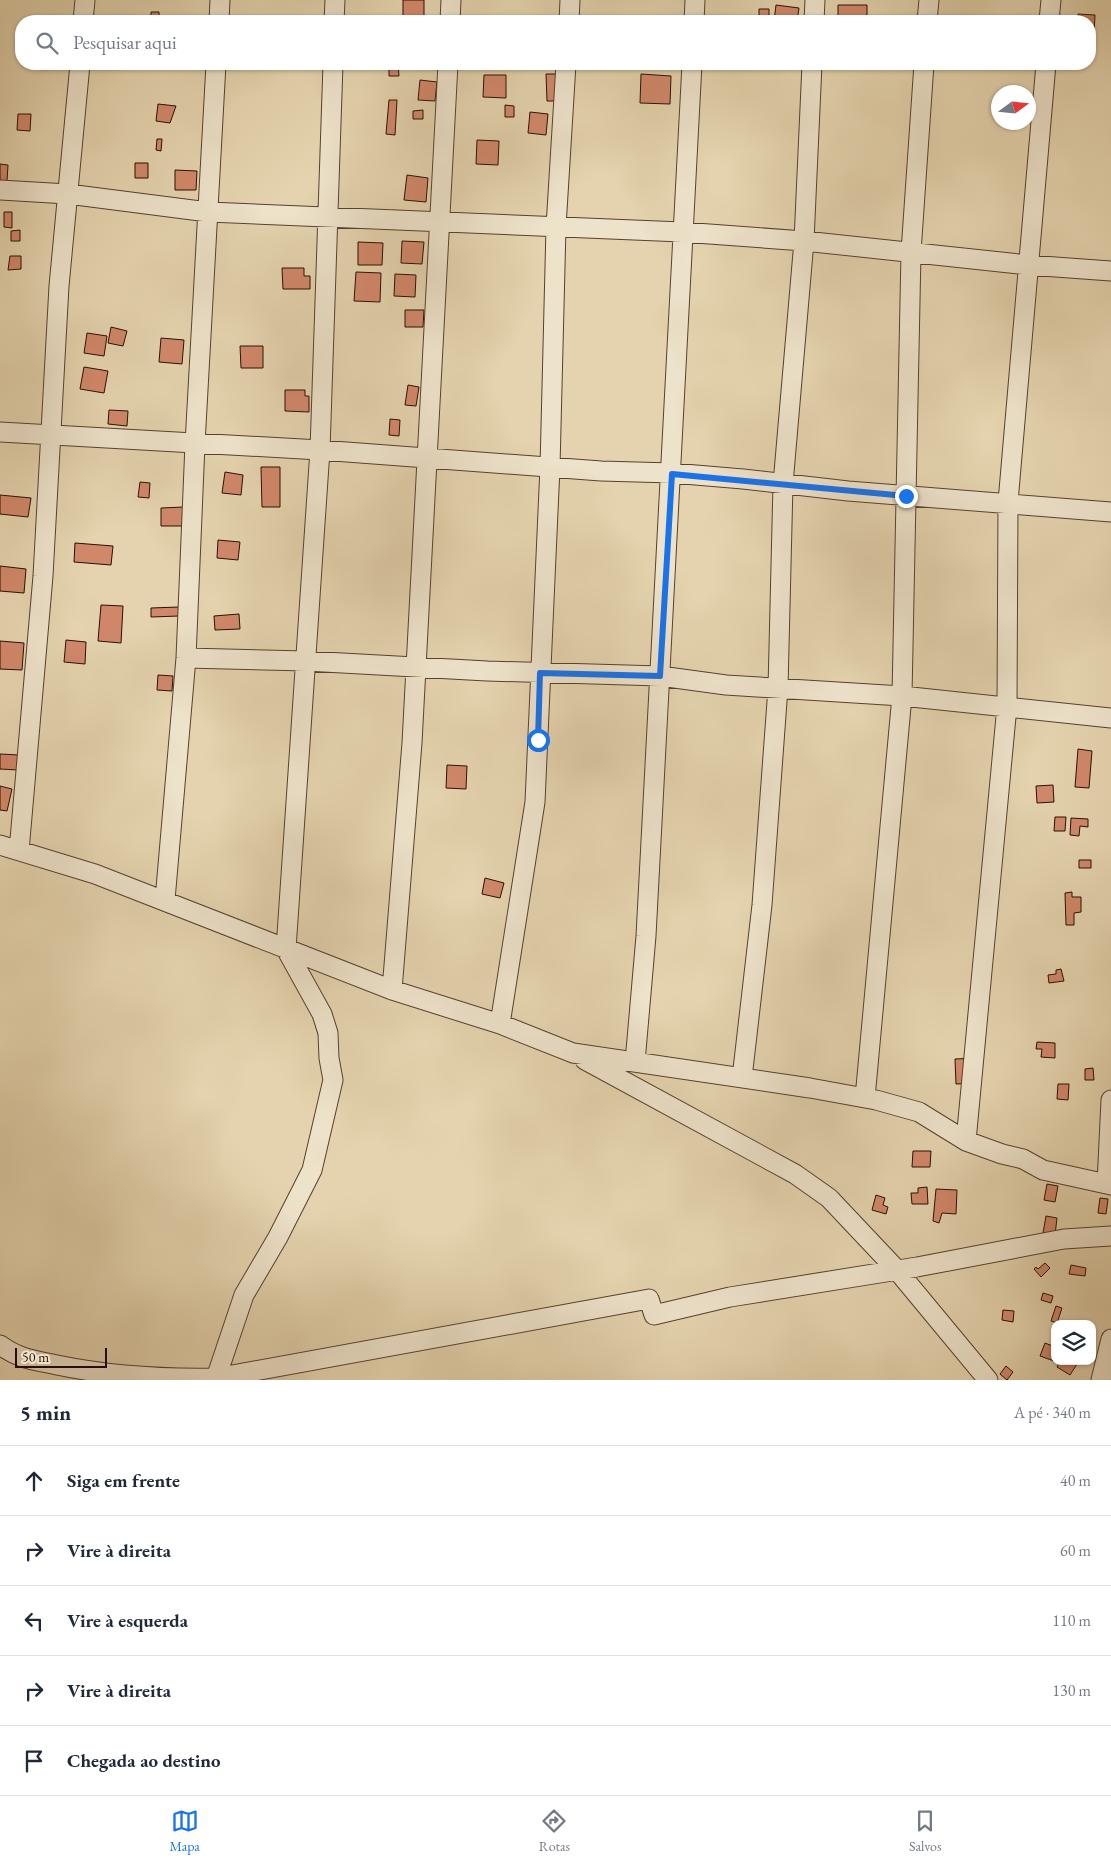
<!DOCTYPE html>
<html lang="pt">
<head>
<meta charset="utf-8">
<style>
	:root { --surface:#fff; --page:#f2f2f3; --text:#1f2937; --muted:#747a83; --line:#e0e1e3; --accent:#1a73e8 }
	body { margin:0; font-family:"EB Garamond",serif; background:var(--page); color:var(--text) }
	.controls { position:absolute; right:15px; bottom:15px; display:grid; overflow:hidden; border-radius:10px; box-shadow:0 1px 4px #0004 }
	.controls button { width:45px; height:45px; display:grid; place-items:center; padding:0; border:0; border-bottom:1px solid var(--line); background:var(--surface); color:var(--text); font:25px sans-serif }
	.compass { position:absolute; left:991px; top:85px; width:45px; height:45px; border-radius:50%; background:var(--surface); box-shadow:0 1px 4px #0004; rotate:75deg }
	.scale { position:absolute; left:15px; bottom:12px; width:92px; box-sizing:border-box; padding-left:5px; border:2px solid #290f02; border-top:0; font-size:14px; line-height:18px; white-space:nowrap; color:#290f02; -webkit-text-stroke:4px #ede2ca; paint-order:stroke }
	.stop { position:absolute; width:15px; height:15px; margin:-11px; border:4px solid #1a73e8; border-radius:50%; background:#fff }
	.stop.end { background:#1a73e8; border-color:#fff; box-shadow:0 1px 5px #0008 }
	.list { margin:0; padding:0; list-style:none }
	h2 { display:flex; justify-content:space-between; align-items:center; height:65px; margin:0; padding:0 20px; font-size:21px }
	h2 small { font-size:16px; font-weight:400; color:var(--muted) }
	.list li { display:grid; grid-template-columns:32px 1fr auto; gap:15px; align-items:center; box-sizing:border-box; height:70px; padding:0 20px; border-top:1px solid var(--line) }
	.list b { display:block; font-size:19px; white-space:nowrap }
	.list em { font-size:16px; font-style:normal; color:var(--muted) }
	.icon { flex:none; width:28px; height:28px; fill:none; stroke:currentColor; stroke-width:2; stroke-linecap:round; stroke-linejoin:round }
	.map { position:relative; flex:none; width:1111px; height:1380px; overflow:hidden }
	.search { position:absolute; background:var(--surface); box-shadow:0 1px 4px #0004; left:15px; right:15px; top:15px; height:55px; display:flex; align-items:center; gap:12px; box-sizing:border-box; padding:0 18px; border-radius:20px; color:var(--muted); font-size:19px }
	.sheet { height:415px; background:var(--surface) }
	nav { display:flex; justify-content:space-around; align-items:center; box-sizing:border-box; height:70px; border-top:1px solid var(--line); background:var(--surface); font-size:14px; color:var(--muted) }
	nav a { display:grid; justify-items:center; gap:2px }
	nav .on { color:var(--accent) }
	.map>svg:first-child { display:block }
	.building { fill:#d1886a; stroke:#290f02 }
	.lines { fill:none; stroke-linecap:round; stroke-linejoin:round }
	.minor-casing { stroke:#58402d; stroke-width:21 }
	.minor { stroke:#ede2ca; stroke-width:19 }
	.route { stroke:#1a73e8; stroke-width:6 }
</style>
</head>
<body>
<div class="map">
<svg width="1111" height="1380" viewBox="0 0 1111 1380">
	<rect width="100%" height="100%" fill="#e4d3ae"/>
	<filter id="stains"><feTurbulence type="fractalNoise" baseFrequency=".004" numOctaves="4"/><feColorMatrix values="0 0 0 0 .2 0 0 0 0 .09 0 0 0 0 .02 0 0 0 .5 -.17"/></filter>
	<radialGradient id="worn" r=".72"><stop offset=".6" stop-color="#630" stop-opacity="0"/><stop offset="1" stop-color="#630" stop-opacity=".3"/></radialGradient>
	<path class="building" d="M403,0H424V21H403Z
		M776,5L799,8L797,21H774Z
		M838,5H867V21H838Z
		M759,9H769V19H759Z
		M151,12H159V21H151Z
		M1078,14L1095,15L1094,35L1090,34V21H1078Z
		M389,64H398L399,76H389Z
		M546,74H557V101H547Z
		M641,74L671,76L670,104L640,103Z
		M484,75H506V98L483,97Z
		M420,80L437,82L435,101L418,100Z
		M389,100H397L395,135L386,134Z
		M158,104L176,106L170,123L156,121Z
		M505,105L514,106V117H505Z
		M423,110V119H413V111Z
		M530,112L548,114L546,135L528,133Z
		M18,114H31L30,131L17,130Z
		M157,139H162L161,151L156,150Z
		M477,140L499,141L498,165L476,164Z
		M135,163H148V178H135Z
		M0,164L8,165L7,181H0Z
		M175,170L197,171L196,190H175Z
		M407,175L428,178L426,202L404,200Z
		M4,212H12V228L4,227Z
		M20,230V241H11V231Z
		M402,241L424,242L422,264L401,263Z
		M358,242L383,243L382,265H358Z
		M10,256H21V269L8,270Z
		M282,268H304V276H310V289H283Z
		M356,272L381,273L380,302L354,301Z
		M395,274L416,275L415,297L394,296Z
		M405,310H424L423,327H405Z
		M111,327L127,331L123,346L108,343Z
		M87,333L107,336L104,356L84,353Z
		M161,338L184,340L182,364L159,362Z
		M240,346H263V368H241Z
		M84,367L108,371L104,393L80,389Z
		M408,385L419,387L416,406L405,405Z
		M285,390H305V396H309V412L285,411Z
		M109,410L128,411L127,426L108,424Z
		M390,419L400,420L399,436L389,435Z
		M261,467H280V507H262Z
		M225,472L243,475L241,495L222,493Z
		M140,482L150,483L149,498L138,497Z
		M0,495L31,498L28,517L0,514Z
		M184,507L185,526H161V508Z
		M218,540L240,542L238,560L217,558Z
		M75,543L113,546L111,565L74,562Z
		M0,566L26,569L24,593L0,591Z
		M101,605L123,606L121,643L98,641Z
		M179,607V616L151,617V608Z
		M239,614L240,629L215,630L214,616Z
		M66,640L86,642L85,664L64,662Z
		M0,641L24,643L22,670L0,669Z
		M158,675L173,676L172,691L157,690Z
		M1078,749L1092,751L1089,788L1075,787Z
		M0,754L19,755L18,770L0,769Z
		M447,765L467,766L466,789L446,788Z
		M1053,785L1054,802L1037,803L1036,786Z
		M0,786L12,789L7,811L0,810Z
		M1055,817H1066L1065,831H1054Z
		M1071,818L1088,819V827L1080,826L1079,836L1070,835Z
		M1079,860H1091V868H1079Z
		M485,878L504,883L500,898L482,894Z
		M1072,892V897H1081V912L1074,913V925H1066L1065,893Z
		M1061,969L1064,981L1049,983L1048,975L1056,974V970Z
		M1037,1042L1055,1043V1058L1041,1057L1042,1049H1036Z
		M979,1058L980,1083L956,1084L955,1059Z
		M1093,1068L1094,1080H1085V1069Z
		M1058,1084H1069L1068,1100L1057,1099Z
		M913,1151H931L930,1167H912Z
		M1047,1184L1058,1186L1055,1202L1044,1200Z
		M927,1187L928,1204H912L911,1193H918V1188Z
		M936,1189L957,1190L956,1214L942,1213L939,1223L933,1221Z
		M876,1195L885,1198L883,1205L888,1207L886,1214L872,1210Z
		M1100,1198L1108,1199L1106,1214L1098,1213Z
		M1046,1216L1057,1218L1055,1235L1043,1233Z
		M1045,1263L1050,1268L1041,1277L1034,1269L1036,1267L1038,1269Z
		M1071,1265L1086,1268L1085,1276L1069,1274Z
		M1043,1293L1053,1296L1051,1303L1041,1300Z
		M1056,1306L1062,1308L1057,1323L1051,1321Z
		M1003,1310L1014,1311L1013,1322L1002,1320Z
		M1045,1343L1055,1347L1054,1361L1040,1356Z
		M1060,1361H1073L1077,1364L1070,1375L1057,1367Z
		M1006,1366L1013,1372L1007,1380L1000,1374Z"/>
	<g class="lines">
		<g class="minor-casing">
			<path id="minor" d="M83,21L85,0
				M219,21L220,0
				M334,21L335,0
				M450,21L451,0
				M569,21L570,0
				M694,21L695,0
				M814,21L815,0
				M927,21L929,0
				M1049,21L1051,0
				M0,190L68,194L208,212L682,232L804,241L1028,265L1111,271
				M0,432L320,450L601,471L672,473L743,479L848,491L1111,512
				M186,658L306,661L487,671L660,676L726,685L902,696L1111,718
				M0,845L95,874L392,990L500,1024L573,1053L810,1088L876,1100L919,1112L966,1141L1002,1154L1023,1159L1043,1170L1111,1185
				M19,851L43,576L59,286L80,64
				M165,900L186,658L195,444L216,64
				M392,990L412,743L448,64
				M500,1024L535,802L550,467L556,227L566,64
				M585,1060L795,1174L829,1198L896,1269L988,1380
				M635,1062L646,936L692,64
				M742,1078L762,905L778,688L783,484L804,241L812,64
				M865,1098L902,696L911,252L924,64
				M966,1141L1007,706L1008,502L1046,64
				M1107,1184L1111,1100
				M0,1345C19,1359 34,1360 57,1365C110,1376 161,1379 216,1378L649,1299L654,1315L730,1297L917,1267L1064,1239L1111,1236
				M216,1378L244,1295L278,1237L312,1170L333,1080L329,1058L328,1033L322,1014L286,949L320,450L333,64
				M1101,1380L1111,1339"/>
		</g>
		<use href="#minor" class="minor"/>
	</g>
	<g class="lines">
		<path class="route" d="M538,740L540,673L660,676L672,474L906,496"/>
	</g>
	<rect width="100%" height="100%" filter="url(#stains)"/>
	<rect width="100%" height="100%" fill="url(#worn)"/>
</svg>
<div class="controls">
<button><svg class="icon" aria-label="layers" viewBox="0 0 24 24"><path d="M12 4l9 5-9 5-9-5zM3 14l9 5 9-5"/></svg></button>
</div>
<svg class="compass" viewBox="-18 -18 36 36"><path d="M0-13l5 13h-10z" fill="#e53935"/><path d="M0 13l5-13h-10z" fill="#747a83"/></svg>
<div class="scale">50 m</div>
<div class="stop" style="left:538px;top:740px"></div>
<div class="stop end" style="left:906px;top:496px"></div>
<div class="search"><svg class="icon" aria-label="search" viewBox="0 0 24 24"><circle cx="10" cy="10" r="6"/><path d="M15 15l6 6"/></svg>Pesquisar aqui</div>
</div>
<section class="sheet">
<h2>5 min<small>A pé · 340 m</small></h2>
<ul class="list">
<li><svg class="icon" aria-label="ahead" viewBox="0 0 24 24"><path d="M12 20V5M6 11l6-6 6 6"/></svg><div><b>Siga em frente</b></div><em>40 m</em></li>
<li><svg class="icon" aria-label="right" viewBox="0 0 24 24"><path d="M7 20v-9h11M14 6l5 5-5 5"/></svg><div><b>Vire à direita</b></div><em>60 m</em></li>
<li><svg class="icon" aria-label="left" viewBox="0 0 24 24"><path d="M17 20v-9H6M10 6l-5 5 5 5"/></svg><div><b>Vire à esquerda</b></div><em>110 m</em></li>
<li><svg class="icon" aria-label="right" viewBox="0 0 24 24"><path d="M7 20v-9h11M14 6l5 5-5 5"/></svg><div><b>Vire à direita</b></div><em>130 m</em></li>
<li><svg class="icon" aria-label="arrive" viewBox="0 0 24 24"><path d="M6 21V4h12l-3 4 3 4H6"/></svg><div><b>Chegada ao destino</b></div></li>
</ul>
</section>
<nav>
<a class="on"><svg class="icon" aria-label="map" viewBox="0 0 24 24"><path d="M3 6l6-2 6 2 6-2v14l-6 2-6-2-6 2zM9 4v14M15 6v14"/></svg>Mapa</a>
<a><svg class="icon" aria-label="directions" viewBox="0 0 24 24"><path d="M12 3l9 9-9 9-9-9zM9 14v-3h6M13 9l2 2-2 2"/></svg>Rotas</a>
<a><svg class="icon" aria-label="saved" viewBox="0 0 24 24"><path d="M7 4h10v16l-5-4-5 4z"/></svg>Salvos</a>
</nav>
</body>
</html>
